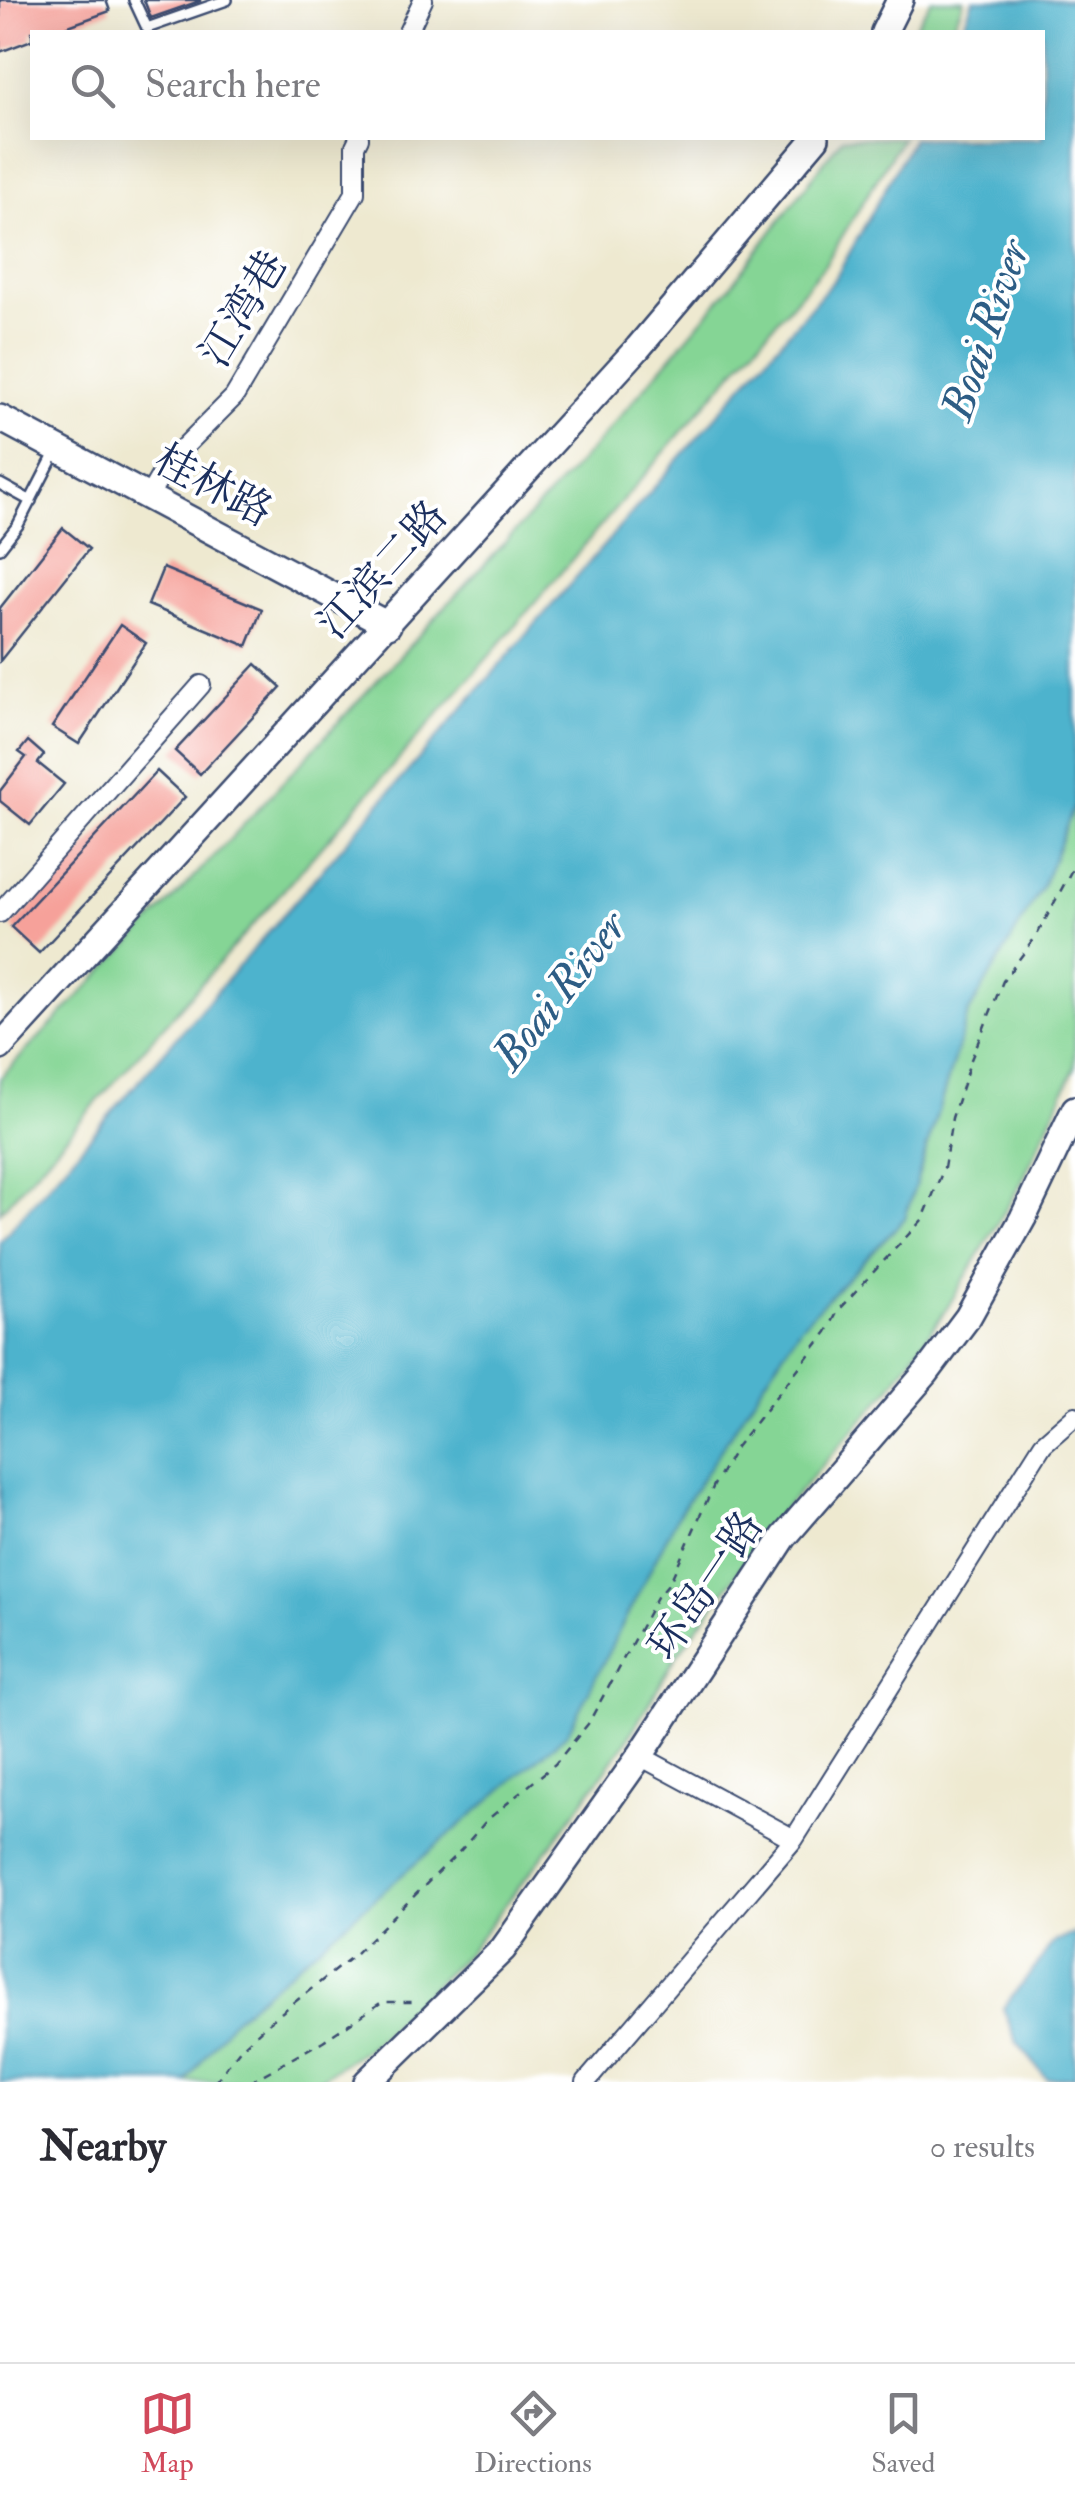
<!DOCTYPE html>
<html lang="en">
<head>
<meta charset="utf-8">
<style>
	:root { --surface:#fff; --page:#f7f7f7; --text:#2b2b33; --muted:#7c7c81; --line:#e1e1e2; --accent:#d1495b }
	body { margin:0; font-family:"IM FELL Double Pica","Noto Serif SC",serif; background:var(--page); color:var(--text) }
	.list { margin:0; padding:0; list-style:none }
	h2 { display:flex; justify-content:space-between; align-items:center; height:130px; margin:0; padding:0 40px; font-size:42px }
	h2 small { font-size:32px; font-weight:400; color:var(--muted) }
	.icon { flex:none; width:55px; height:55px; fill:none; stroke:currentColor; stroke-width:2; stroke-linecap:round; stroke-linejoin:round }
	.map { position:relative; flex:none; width:1075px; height:2082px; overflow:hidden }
	.search { position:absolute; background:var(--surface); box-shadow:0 10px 40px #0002; left:30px; right:30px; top:30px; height:110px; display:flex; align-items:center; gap:25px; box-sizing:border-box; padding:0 35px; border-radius:0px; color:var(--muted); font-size:38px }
	.sheet { height:280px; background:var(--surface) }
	nav { display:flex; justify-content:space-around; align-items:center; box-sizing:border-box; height:140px; border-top:2px solid var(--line); background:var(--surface); font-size:28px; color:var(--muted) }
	nav a { display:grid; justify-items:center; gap:5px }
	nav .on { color:var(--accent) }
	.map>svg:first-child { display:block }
	.green { fill:#85d595; stroke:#50827a; stroke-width:2.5 }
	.water { fill:#4eb3cd; stroke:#347196; stroke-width:2.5 }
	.building { fill:#f6a19a }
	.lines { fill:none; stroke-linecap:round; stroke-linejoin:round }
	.lane-casing { stroke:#3b4b6f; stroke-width:14 }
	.street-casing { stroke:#3b4b6f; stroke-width:22 }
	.secondary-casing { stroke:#3b4b6f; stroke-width:30 }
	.path { stroke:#3b4b6f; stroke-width:2.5; stroke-dasharray:8 8; stroke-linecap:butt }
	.lane { stroke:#fff; stroke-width:9 }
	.street { stroke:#fff; stroke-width:18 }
	.secondary { stroke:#fff; stroke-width:25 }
	.labels { text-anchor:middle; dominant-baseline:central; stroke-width:8; stroke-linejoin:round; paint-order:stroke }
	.street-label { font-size:42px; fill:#1b2f5e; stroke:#fff }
	.water-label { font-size:45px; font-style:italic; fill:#2d5d85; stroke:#fff }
</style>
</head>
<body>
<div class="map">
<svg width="1075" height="2082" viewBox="0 0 1075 2082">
	<rect width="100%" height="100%" fill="#fff"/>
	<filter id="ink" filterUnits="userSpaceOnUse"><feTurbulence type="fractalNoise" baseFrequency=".01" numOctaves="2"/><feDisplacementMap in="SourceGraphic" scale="20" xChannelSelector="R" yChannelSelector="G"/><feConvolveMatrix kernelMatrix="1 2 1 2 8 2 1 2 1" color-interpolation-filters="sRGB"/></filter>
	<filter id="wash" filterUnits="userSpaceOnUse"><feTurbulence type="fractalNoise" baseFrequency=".0048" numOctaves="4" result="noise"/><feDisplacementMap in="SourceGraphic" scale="40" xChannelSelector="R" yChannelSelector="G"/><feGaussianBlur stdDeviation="2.25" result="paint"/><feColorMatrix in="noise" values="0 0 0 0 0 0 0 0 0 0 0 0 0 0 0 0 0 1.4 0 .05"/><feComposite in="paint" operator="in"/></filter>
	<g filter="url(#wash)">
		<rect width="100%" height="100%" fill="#eee9d0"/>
		<path class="green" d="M931,0H964L951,32H912Z
			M842,138H902L824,266L484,662L0,1212V1078L220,850L599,441L730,287Z
			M1075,804V1067L1021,1184L946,1310L888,1391L783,1510L676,1657L626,1742L552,1844L468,1953L370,2046L315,2082H186L229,2022L678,1515L800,1327L905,1218L968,1014L1042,885Z"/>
		<path class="water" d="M973,0H1075V804L1043,885L968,1014L905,1218L800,1327L678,1515L567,1734L230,2022L186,2082H0V1241L835,279L913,138H1042V32H961Z
			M1075,1933V2077L1047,2079L1016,2041L1003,2008L1038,1964L1053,1942Z"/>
		<g id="blocks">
			<path class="building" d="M0,0H106L110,11L52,32H32V40L0,52Z
				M144,0H200V1L151,18Z
				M63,528L89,549L0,661V608Z
				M163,568L262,609L247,646L148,605Z
				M120,625L146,643L79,744L52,727Z
				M256,664L281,687L200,774L175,751Z
				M28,741L44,755L38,763L64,784L30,825L0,801V791L26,757L19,752Z
				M157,771L185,797L39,953L11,927Z"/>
		</g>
	</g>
	<g filter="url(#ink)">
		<use href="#blocks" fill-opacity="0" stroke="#3b4b6f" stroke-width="2.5"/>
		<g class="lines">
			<g class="lane-casing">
				<path id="lane" d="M134,0L147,28L227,0
					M0,484L31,501
					M0,548L18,525L56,451"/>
			</g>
			<g class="street-casing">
				<path id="street" d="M408,32L423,0
					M148,497L168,463L234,397L355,193V146L359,138
					M0,913L201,685
					M640,1756L794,1839L1043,1444L1075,1416
					M586,2082L794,1839"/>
			</g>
			<g class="secondary-casing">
				<path id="secondary" d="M884,32L900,0
					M0,418L388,625
					M0,1047L638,348L816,138
					M367,2082L503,1949L640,1756L784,1537L926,1373L968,1317L1023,1218L1075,1109"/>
			</g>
			<path class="path" d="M215,2082L241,2048L267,2024L353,1956L461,1850L487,1820L555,1764L588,1724L657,1597L670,1582L714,1485L736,1447L827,1332L839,1309L923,1219L944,1168L952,1118L970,1062L1003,981L1037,935L1075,864
				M250,2082L323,2041L382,2002H416"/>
			<use href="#lane" class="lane"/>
			<use href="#street" class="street"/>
			<use href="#secondary" class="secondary"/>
		</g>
	</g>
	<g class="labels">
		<g class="street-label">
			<text transform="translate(244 309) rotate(-59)">江湾巷</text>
			<text transform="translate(213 486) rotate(28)">桂林路</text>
			<text transform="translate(383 570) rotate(-48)">江滨二路</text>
			<text transform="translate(706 1586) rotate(-56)">环岛一路</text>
		</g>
		<g class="water-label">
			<text transform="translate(986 330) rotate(-71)">Boai River</text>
			<text transform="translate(560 991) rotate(-52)">Boai River</text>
		</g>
	</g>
</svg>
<div class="search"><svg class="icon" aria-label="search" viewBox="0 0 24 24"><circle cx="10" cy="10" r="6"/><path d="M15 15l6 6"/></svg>Search here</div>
</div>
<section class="sheet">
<h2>Nearby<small>0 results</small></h2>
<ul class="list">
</ul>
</section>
<nav>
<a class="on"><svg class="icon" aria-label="map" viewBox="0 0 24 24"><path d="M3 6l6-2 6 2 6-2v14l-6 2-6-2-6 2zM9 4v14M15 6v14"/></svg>Map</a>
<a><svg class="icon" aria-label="directions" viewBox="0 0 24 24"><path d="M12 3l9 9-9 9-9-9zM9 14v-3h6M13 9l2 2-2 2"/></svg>Directions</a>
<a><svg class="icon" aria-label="saved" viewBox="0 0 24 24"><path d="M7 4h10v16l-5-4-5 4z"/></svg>Saved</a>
</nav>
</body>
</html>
